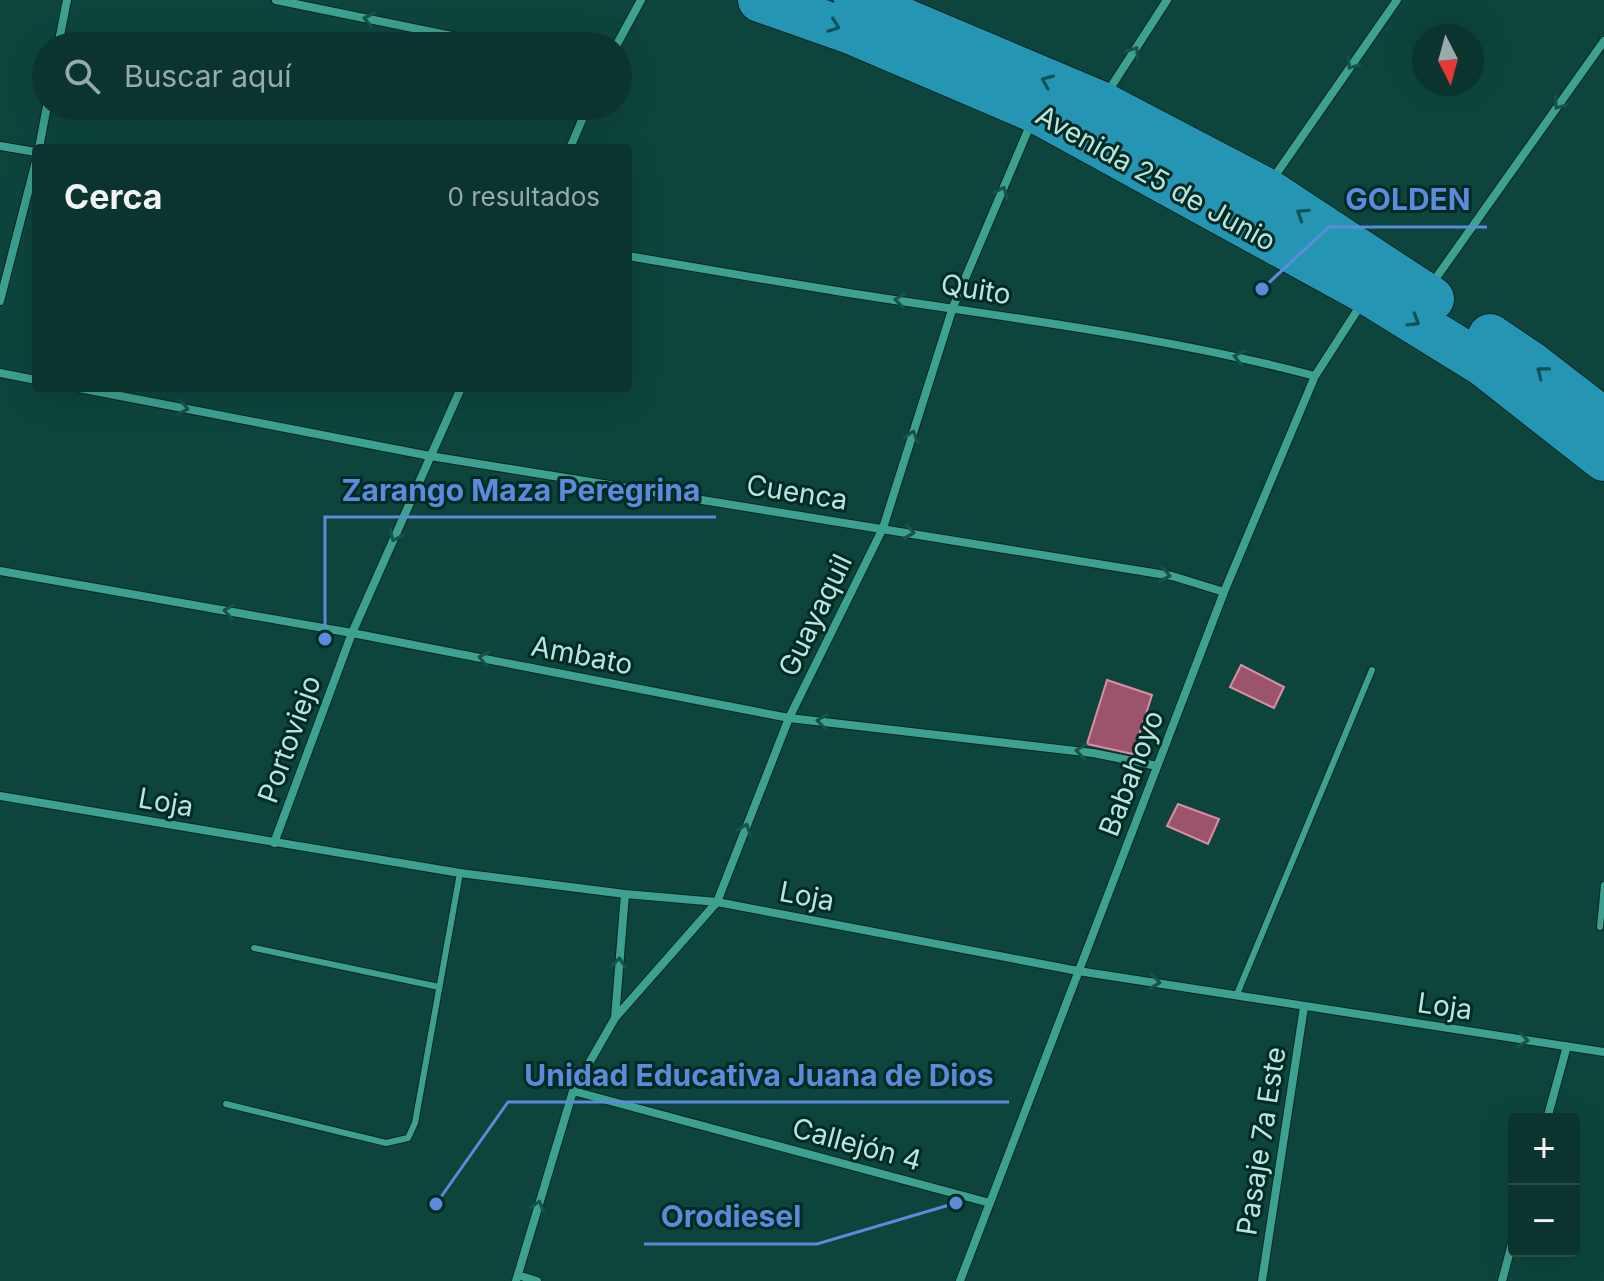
<!DOCTYPE html>
<html lang="es">
<head>
<meta charset="utf-8">
<style>
	:root { --surface:#0a342d; --page:#183f39; --text:#f1f3f6; --muted:#9aa; --line:#2a4f49 }
	body { margin:0; font-family:Inter,sans-serif; background:var(--page); color:var(--text) }
	.controls { position:absolute; right:24px; bottom:24px; display:grid; overflow:hidden; border-radius:8px; box-shadow:0 8px 32px #0002 }
	.controls button { width:72px; height:72px; display:grid; place-items:center; padding:0; border:0; border-bottom:2px solid var(--line); background:var(--surface); color:var(--text); font:40px sans-serif }
	.compass { position:absolute; left:1412px; top:24px; width:72px; height:72px; border-radius:50%; background:var(--surface); box-shadow:0 8px 32px #0002; rotate:174deg }
	.list { margin:0; padding:0; list-style:none }
	h2 { display:flex; justify-content:space-between; align-items:center; height:104px; margin:0; padding:0 32px; font-size:34px }
	h2 small { font-size:26px; font-weight:400; color:var(--muted) }
	.icon { flex:none; width:44px; height:44px; fill:none; stroke:currentColor; stroke-width:2; stroke-linecap:round; stroke-linejoin:round }
	.map { position:relative; flex:none; width:1604px; height:1281px; overflow:hidden }
	.search { position:absolute; background:var(--surface); box-shadow:0 8px 32px #0002; left:32px; top:32px; width:600px; height:88px; display:flex; align-items:center; gap:20px; box-sizing:border-box; padding:0 28px; border-radius:44px; color:var(--muted); font-size:30px }
	.panel { position:absolute; background:var(--surface); box-shadow:0 8px 32px #0002; left:32px; top:144px; width:600px; height:248px; border-radius:8px }
	.map>svg:first-child { display:block }
	.building { fill:#9b546c; stroke:#da8ea6; stroke-width:2 }
	.lines { fill:none; stroke-linecap:round; stroke-linejoin:round }
	.service-casing { stroke:#082823; stroke-width:8 }
	.minor-casing { stroke:#082823; stroke-width:10 }
	.primary-casing { stroke:#082823; stroke-width:46 }
	.service { stroke:#3ca18f; stroke-width:6 }
	.minor { stroke:#3ca18f; stroke-width:8 }
	.primary { stroke:#2496b4; stroke-width:44 }
	.oneway { stroke:#155449 }
	.oneway2 { stroke:#0d5056 }
	.labels { text-anchor:middle; dominant-baseline:central; stroke-width:6; stroke-linejoin:round; paint-order:stroke }
	.street-label { font-size:28px; fill:#b9e6dc; stroke:#002a23 }
	.leader { fill:none; stroke:#5b8bda; stroke-width:3 }
	.callout-dot { fill:#5b8bda; stroke:#002a23; stroke-width:3 }
	.callout-label { font-size:30px; text-anchor:middle; font-weight:bold; fill:#5b8bda; stroke:#002a23; stroke-width:6; stroke-linejoin:round; paint-order:stroke }
</style>
</head>
<body>
<div class="map">
<svg width="1604" height="1281" viewBox="0 0 1604 1281">
	<rect width="100%" height="100%" fill="#0d453c"/>
	<path class="building" d="M1241,665L1284,687L1274,708L1230,687Z
		M1107,680L1152,695L1133,754L1087,744Z
		M1178,804L1219,819L1208,844L1167,826Z"/>
	<g class="lines">
		<g class="service-casing">
			<path id="service" d="M1600,927L1604,885
				M254,948L439,987
				M1237,994L1372,670
				M226,1104L386,1143L408,1138L415,1123L460,873"/>
		</g>
		<g class="minor-casing">
			<path id="minor" d="M276,0L501,46
				M58,46L67,0
				M616,46L641,0
				M1107,93L1167,0
				M0,146L36,152
				M39,148L47,106
				M570,148L588,106
				M1272,180L1397,0
				M628,256C704,269 779,282 855,294C1009,318 1164,336 1315,376
				M1431,285L1604,41
				M0,301L36,161
				M0,373L36,380
				M79,388L430,456L1172,576L1224,592
				M0,571L352,633L789,718L1093,753L1157,766
				M0,796L460,873L625,894L717,902L1078,971L1604,1052
				M274,843L352,633L461,388
				M615,1018L717,902L789,718L883,528L953,307L1031,123
				M573,1091L990,1203
				M1547,1119L1567,1046
				M518,1275L537,1281
				M516,1281L573,1091L615,1018L625,894
				M960,1281L1224,592L1315,376L1362,303
				M1262,1281L1304,1007
				M1502,1281L1514,1236"/>
		</g>
		<g class="primary-casing">
			<path id="primary" d="M760,0L851,32L1036,111L1368,293L1483,364L1604,459
				M856,0L1100,103L1266,190L1432,299
				M1490,336L1530,363L1604,420"/>
		</g>
		<use href="#service" class="service"/>
		<use href="#minor" class="minor"/>
		<use href="#primary" class="primary"/>
	</g>
	<defs><path id="oneway-chevron" d="M-2-3.5L2.5 0L-2 3.5" fill="none" stroke-width="1.6" stroke-linecap="round" stroke-linejoin="round" transform="scale(2)"/></defs>
	<g class="oneway">
		<use href="#oneway-chevron" transform="translate(369 19) rotate(-168)"/>
		<use href="#oneway-chevron" transform="translate(1134 52) rotate(-57)"/>
		<use href="#oneway-chevron" transform="translate(1352 64) rotate(125)"/>
		<use href="#oneway-chevron" transform="translate(1559 104) rotate(125)"/>
		<use href="#oneway-chevron" transform="translate(1002 192) rotate(-67)"/>
		<use href="#oneway-chevron" transform="translate(900 300) rotate(-173)"/>
		<use href="#oneway-chevron" transform="translate(1239 357) rotate(-167)"/>
		<use href="#oneway-chevron" transform="translate(183 408) rotate(11)"/>
		<use href="#oneway-chevron" transform="translate(912 436) rotate(-72)"/>
		<use href="#oneway-chevron" transform="translate(909 532) rotate(9)"/>
		<use href="#oneway-chevron" transform="translate(395 536) rotate(114)"/>
		<use href="#oneway-chevron" transform="translate(1165 575) rotate(11)"/>
		<use href="#oneway-chevron" transform="translate(229 611) rotate(-170)"/>
		<use href="#oneway-chevron" transform="translate(484 658) rotate(-169)"/>
		<use href="#oneway-chevron" transform="translate(822 721) rotate(-173)"/>
		<use href="#oneway-chevron" transform="translate(1081 751) rotate(-173)"/>
		<use href="#oneway-chevron" transform="translate(745 829) rotate(-69)"/>
		<use href="#oneway-chevron" transform="translate(619 963) rotate(-85)"/>
		<use href="#oneway-chevron" transform="translate(1155 982) rotate(8)"/>
		<use href="#oneway-chevron" transform="translate(1523 1040) rotate(8)"/>
		<use href="#oneway-chevron" transform="translate(538 1206) rotate(-73)"/>
	</g>
	<g class="oneway2">
		<use href="#oneway-chevron" transform="translate(834 26) rotate(20)"/>
		<use href="#oneway-chevron" transform="translate(1047 81) rotate(-157)"/>
		<use href="#oneway-chevron" transform="translate(1302 214) rotate(-147)"/>
		<use href="#oneway-chevron" transform="translate(1414 321) rotate(32)"/>
		<use href="#oneway-chevron" transform="translate(1542 372) rotate(-142)"/>
	</g>
	<g class="labels">
		<g class="street-label">
			<text transform="translate(1156 178) rotate(29)">Avenida 25 de Junio</text>
			<text transform="translate(976 289) rotate(9)">Quito</text>
			<text transform="translate(797 492) rotate(9)">Cuenca</text>
			<text transform="translate(815 615) rotate(-64)">Guayaquil</text>
			<text transform="translate(582 655) rotate(11)">Ambato</text>
			<text transform="translate(289 739) rotate(-70)">Portoviejo</text>
			<text transform="translate(1131 773) rotate(-69)">Babahoyo</text>
			<text transform="translate(166 802) rotate(10)">Loja</text>
			<text transform="translate(807 896) rotate(11)">Loja</text>
			<text transform="translate(1445 1006) rotate(8)">Loja</text>
			<text transform="translate(1261 1141) rotate(-81)">Pasaje 7a Este</text>
			<text transform="translate(857 1144) rotate(15)">Callejón 4</text>
		</g>
	</g>
	<path class="leader" d="M1262 289L1329 227H1487M325 639L325 517H716M436 1204L508 1102H1009M956 1203L817 1244H644"/>
	<g class="callout-dot">
		<circle cx="1262" cy="289" r="8"/>
		<circle cx="325" cy="639" r="8"/>
		<circle cx="436" cy="1204" r="8"/>
		<circle cx="956" cy="1203" r="8"/>
	</g>
	<g class="callout-label">
		<text x="1408" y="210">GOLDEN</text>
		<text x="521" y="501">Zarango Maza Peregrina</text>
		<text x="759" y="1086">Unidad Educativa Juana de Dios</text>
		<text x="731" y="1227">Orodiesel</text>
	</g>
</svg>
<div class="controls">
<button>+</button>
<button>−</button>
</div>
<svg class="compass" viewBox="-18 -18 36 36"><path d="M0-13l5 13h-10z" fill="#e53935"/><path d="M0 13l5-13h-10z" fill="#9aa"/></svg>
<div class="search"><svg class="icon" aria-label="search" viewBox="0 0 24 24"><circle cx="10" cy="10" r="6"/><path d="M15 15l6 6"/></svg>Buscar aquí</div>
<section class="panel">
<h2>Cerca<small>0 resultados</small></h2>
<ul class="list">
</ul>
</section>
</div>
</body>
</html>
